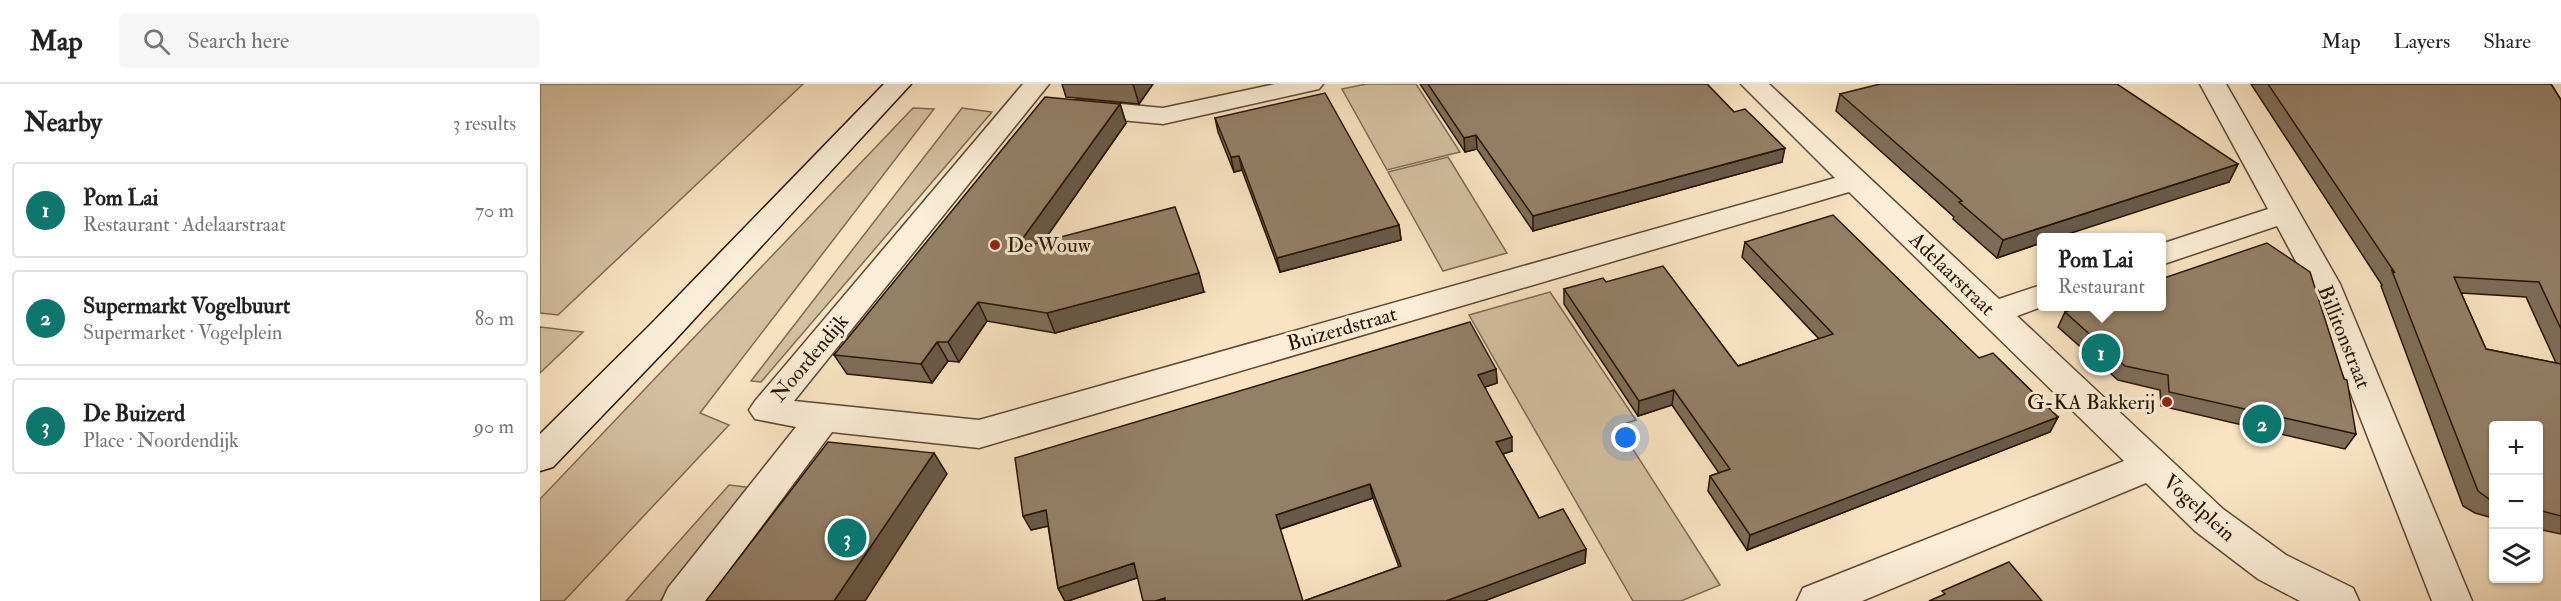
<!DOCTYPE html>
<html lang="en">
<head>
<meta charset="utf-8">
<style>
	:root { --surface:#fff; --page:#f6f6f6; --text:#222; --muted:#767676; --line:#e0e0e0; --accent:#0f766e }
	body { margin:0; font-family:"IM FELL Double Pica",serif; background:var(--page); color:var(--text) }
	.controls { position:absolute; right:18px; bottom:18px; display:grid; overflow:hidden; border-radius:6px; box-shadow:0 2px 4px #0004 }
	.controls button { width:54px; height:54px; display:grid; place-items:center; padding:0; border:0; border-bottom:2px solid var(--line); background:var(--surface); color:var(--text); font:30px sans-serif }
	.you { position:absolute; left:1086px; top:354px; width:21px; height:21px; margin:-15px; border:4px solid #fff; border-radius:50%; background:#1a73e8; box-shadow:0 0 0 9px #1a73e833 }
	.badge { display:grid; place-items:center; width:39px; height:39px; border-radius:50%; background:var(--accent); color:#fff; font-size:20px; font-weight:700 }
	.pin { position:absolute; translate:-50% -50%; border:3px solid #fff; box-shadow:0 2px 6px #0006 }
	.popup { position:absolute; left:1497px; top:149px; width:129px; height:78px; box-sizing:border-box; display:grid; place-content:center; border-radius:6px; background:var(--surface); filter:drop-shadow(0 2px 4px #0005); font-size:20px; white-space:nowrap; color:var(--muted) }
	.popup b { font-size:22px; color:var(--text) }
	.popup::after { content:''; position:absolute; left:50%; top:100%; margin-left:-12px; border:12px solid transparent; border-top-color:var(--surface) }
	.list { margin:0; padding:0; list-style:none }
	h2 { display:flex; justify-content:space-between; align-items:center; height:78px; margin:0; padding:0 24px; font-size:26px }
	h2 small { font-size:20px; font-weight:400; color:var(--muted) }
	.list li { display:grid; grid-template-columns:39px 1fr auto; gap:18px; align-items:center; box-sizing:border-box; height:96px; margin:0 12px 12px; padding:0 12px; border:2px solid var(--line); border-radius:6px }
	.list b { display:block; font-size:22px; white-space:nowrap }
	.list p { margin:0; font-size:20px; white-space:nowrap; color:var(--muted) }
	.list em { font-size:20px; font-style:normal; color:var(--muted) }
	.icon { flex:none; width:33px; height:33px; fill:none; stroke:currentColor; stroke-width:2; stroke-linecap:round; stroke-linejoin:round }
	.map { position:relative; flex:none; width:2021px; height:517px; overflow:hidden }
	header { display:flex; align-items:center; gap:36px; box-sizing:border-box; height:84px; padding:0 30px; background:var(--surface); border-bottom:2px solid var(--line) }
	header strong { font-size:28px }
	nav { display:flex; gap:33px; margin-inline-start:auto; font-size:21px }
	.search { width:420px; height:54px; background:var(--page); display:flex; align-items:center; gap:15px; box-sizing:border-box; padding:0 21px; border-radius:6px; color:var(--muted); font-size:22px }
	main { display:flex }
	aside { flex:1; background:var(--surface) }
	.map>svg:first-child { display:block }
	.green { fill:#d5c0a2; stroke:#7e6a54; stroke-width:1.5 }
	.lines { fill:none; stroke-linecap:round; stroke-linejoin:round }
	.street-casing { stroke:#5c4734; stroke-width:3 }
	.secondary-casing { stroke:#271305; stroke-width:3 }
	.street { fill:#fbedd7; fill-rule:evenodd }
	.secondary { fill:#fbedd7; fill-rule:evenodd }
	.wall { fill:#7f6d59; stroke:#271305; stroke-width:1.5; fill-rule:evenodd }
	.shaded-wall { fill:#685948; stroke:#271305; stroke-width:1.5 }
	.building { fill:#947f67; stroke:#271305; stroke-width:1.5 }
	.poi-dot { fill:#8f2418; stroke:#fbedd7; stroke-width:2 }
	.labels { text-anchor:middle; dominant-baseline:central; stroke-width:6; stroke-linejoin:round; paint-order:stroke }
	.poi-label { font-size:21px; fill:#271305; stroke:#fbedd7; text-anchor:start }
	.street-label { font-size:21px; fill:#271305; stroke:#fbedd7 }
</style>
</head>
<body>
<header>
<strong>Map</strong>
<div class="search"><svg class="icon" aria-label="search" viewBox="0 0 24 24"><circle cx="10" cy="10" r="6"/><path d="M15 15l6 6"/></svg>Search here</div>
<nav><a>Map</a><a>Layers</a><a>Share</a></nav>
</header>
<main>
<aside>
<h2>Nearby<small>3 results</small></h2>
<ul class="list">
<li><span class="badge">1</span><div><b>Pom Lai</b><p>Restaurant · Adelaarstraat</p></div><em>70 m</em></li>
<li><span class="badge">2</span><div><b>Supermarkt Vogelbuurt</b><p>Supermarket · Vogelplein</p></div><em>80 m</em></li>
<li><span class="badge">3</span><div><b>De Buizerd</b><p>Place · Noordendijk</p></div><em>90 m</em></li>
</ul>
</aside>
<div class="map">
<svg width="2021" height="517" viewBox="0 0 2021 517">
	<rect width="100%" height="100%" fill="#f9e3c2"/>
	<filter id="stains"><feTurbulence type="fractalNoise" baseFrequency=".00333" numOctaves="4"/><feColorMatrix values="0 0 0 0 .2 0 0 0 0 .09 0 0 0 0 .02 0 0 0 .5 -.17"/></filter>
	<radialGradient id="worn" r=".72"><stop offset=".6" stop-color="#630" stop-opacity="0"/><stop offset="1" stop-color="#630" stop-opacity=".3"/></radialGradient>
	<path class="green" d="M0,0H263L18,231L0,229Z
		M826,0H876L920,68L847,86L802,5Z
		M373,24L394,25L160,329L189,341L24,517H0V415Z
		M422,24L452,28L221,298L211,297Z
		M908,73L967,169L903,187L848,88Z
		M1010,208L1096,336L1078,342L1180,501L1141,517H1093L929,231Z
		M0,243L43,248L0,289Z
		M189,401L214,404L120,517H86Z"/>
	<g class="lines">
		<g class="street-casing">
			<path id="street" d="M483,0H509L254,317L439,336L1295,94L1201,0H1229L1459,215L1501,201V222H1504L1477,232L1683,425L1746,471L1813,504L1819,517H1760L1718,495L1655,447L1606,399L1322,517H1257L1263,504L1584,377L1309,108L439,364L292,348L166,517H122L128,504L256,343L215,335L209,326L215,317Z
				M735,0H783L779,5L623,40L538,32L529,30L525,24L529,18L538,16L623,24Z
				M1660,0H1686L1800,200L1932,517H1892L1768,200L1737,142L1621,181V160L1728,125Z"/>
		</g>
		<g class="secondary-casing">
			<path id="secondary" d="M344,0H371L135,256L13,383L0,387V350L111,240Z"/>
		</g>
		<use href="#street" class="street"/>
		<use href="#secondary" class="secondary"/>
	</g>
	<path class="wall" d="M522,0H613L599,20L526,13Z
		M880,0H1167L1242,78L993,147L937,65L925,68Z
		M1711,0H2011L2021,16V450L1998,445V342H1953V434L1935,429L1923,422L1841,202L1842,201ZM1921,209L1986,213L2016,279L1946,265Z
		M1300,10L1698,80L1689,98L1501,153V159L1457,174L1413,135L1414,133L1296,27Z
		M580,20L586,39L503,158L664,208L515,249L447,237L419,278L408,277L392,299L307,290L294,271Z
		M675,34L859,141L861,156L740,188L702,86L694,88L678,48Z
		M1205,158L1439,274L1518,333L1510,348L1207,466L1168,407L1170,392L1179,389L1132,321L1098,332L1024,220V205L1066,198L1198,282L1279,255L1202,173Z
		M1525,228L1816,350L1805,365L1621,322L1620,306L1578,296L1518,243Z
		M956,285L957,299L945,303L972,367L963,370L999,434L1046,465L1045,479L944,517H764L859,483L833,414L528,517H525L518,504L508,442L491,446Z"/>
	<path class="shaded-wall" d="M593,0H613L599,20Z
		M580,20L586,39L484,185L475,165Z
		M936,51L937,65L925,68L924,54Z
		M1245,64L1242,78L993,147V132Z
		M699,72L702,86L694,88L691,73Z
		M1698,80L1689,98L1519,153H1501V159L1457,174L1463,156Z
		M859,141L861,156L740,188L737,174Z
		M659,189L664,208L515,249L507,229Z
		M438,218L447,237L419,278L408,258Z
		M397,258L408,277L392,299L381,280Z
		M956,285L957,299L939,305L938,291Z
		M1134,306L1132,321L1098,332L1099,317Z
		M1518,333L1510,348L1207,466L1210,451Z
		M972,353V367L956,372V358Z
		M394,369L407,390L325,517H294Z
		M830,400L833,414L740,445L736,431Z
		M506,426L513,441L491,446L483,432Z
		M1046,465L1045,479L944,517H906Z
		M594,479L600,493L528,517H525L518,504Z
		M625,514L626,517H615Z"/>
	<path class="building" d="M888,0H1167L1194,28L1205,25L1245,64L993,132L936,51L924,54Z
		M1340,0H1577L1698,80L1463,156L1419,118L1422,117L1300,10Z
		M1728,0H2011L2021,16V245L1999,198L1914,193L1946,265L2021,280V432L1998,426V342H1953V416L1949,415L1938,407L1852,187L1855,189Z
		M785,9L859,141L737,174L699,72L691,73L675,34Z
		M505,13L580,20L475,165L635,123L659,189L507,229L438,218L408,258H397L381,280L294,271Z
		M1293,131L1439,274L1453,269L1518,333L1210,451L1170,392L1190,385L1134,306L1099,317L1024,205L1063,194L1066,198L1123,182L1198,282L1293,250L1205,158Z
		M1727,159L1770,188L1804,295L1807,296L1816,350L1629,308L1628,291L1585,282L1525,228L1542,222H1621V195Z
		M930,238L956,285L938,291L972,353L956,358L999,434L1023,425L1046,465L906,517H764L861,482L830,400L736,431L763,517H625V514L615,517H603L594,479L518,504L506,426L483,432L475,374Z
		M288,358L394,369L294,517H166Z
		M1469,478L1502,517H1389L1405,510L1402,507Z"/>
	<g class="poi-dot">
		<circle cx="455" cy="161" r="6"/>
		<circle cx="1627" cy="318" r="6"/>
	</g>
	<g class="labels">
		<g class="poi-label">
			<text x="467" y="161">De Wouw</text>
			<text x="1615" y="318" text-anchor="end">G-KA Bakkerij</text>
		</g>
		<g class="street-label">
			<text transform="translate(1412 190) rotate(44)">Adelaarstraat</text>
			<text transform="translate(802 245) rotate(-16)">Buizerdstraat</text>
			<text transform="translate(1804 253) rotate(68)">Billitonstraat</text>
			<text transform="translate(270 274) rotate(-50)">Noordendijk</text>
			<text transform="translate(1659 424) rotate(42)">Vogelplein</text>
		</g>
	</g>
	<rect width="100%" height="100%" filter="url(#stains)"/>
	<rect width="100%" height="100%" fill="url(#worn)"/>
</svg>
<div class="controls">
<button>+</button>
<button>−</button>
<button><svg class="icon" aria-label="layers" viewBox="0 0 24 24"><path d="M12 4l9 5-9 5-9-5zM3 14l9 5 9-5"/></svg></button>
</div>
<div class="you"></div>
<div class="pin badge" style="left:1561px;top:269px">1</div>
<div class="popup"><b>Pom Lai</b>Restaurant</div>
<div class="pin badge" style="left:1722px;top:340px">2</div>
<div class="pin badge" style="left:307px;top:454px">3</div>
</div>
</main>
</body>
</html>
